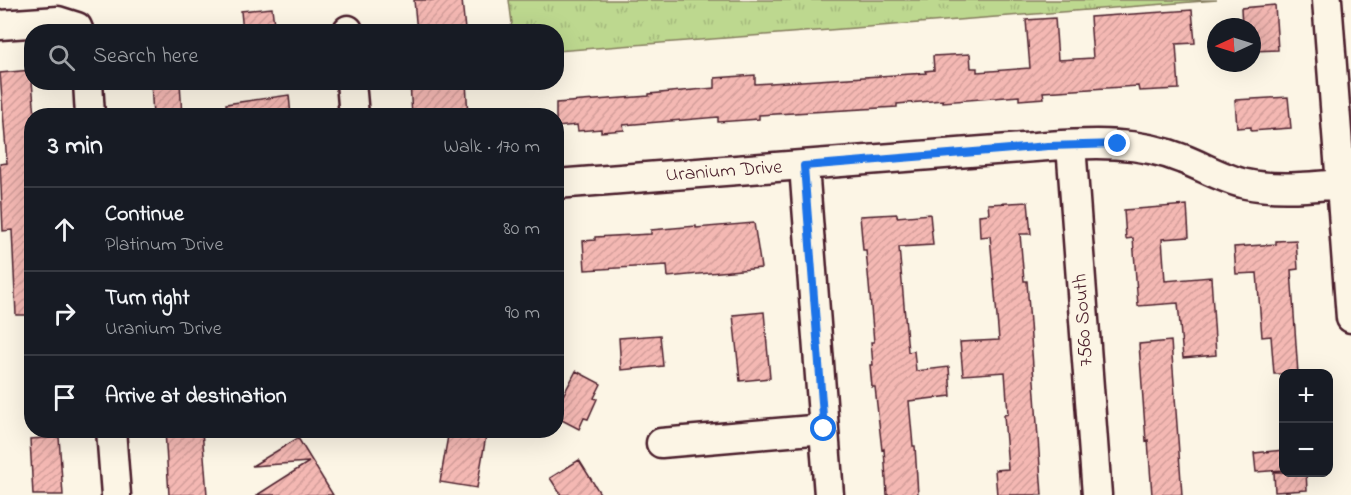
<!DOCTYPE html>
<html lang="en">
<head>
<meta charset="utf-8">
<style>
	:root { --surface:#171b24; --page:#242831; --text:#f1f3f6; --muted:#9ea1a6; --line:#363941 }
	body { margin:0; font-family:"Indie Flower",sans-serif; background:var(--page); color:var(--text) }
	.controls { position:absolute; right:18px; bottom:18px; display:grid; overflow:hidden; border-radius:12px; box-shadow:0 6px 24px #0002 }
	.controls button { width:54px; height:54px; display:grid; place-items:center; padding:0; border:0; border-bottom:2px solid var(--line); background:var(--surface); color:var(--text); font:30px sans-serif }
	.compass { position:absolute; left:1207px; top:18px; width:54px; height:54px; border-radius:50%; background:var(--surface); box-shadow:0 6px 24px #0002; rotate:266deg }
	.stop { position:absolute; width:18px; height:18px; margin:-14px; border:4px solid #1a73e8; border-radius:50%; background:#fff }
	.stop.end { background:#1a73e8; border-color:#fff; box-shadow:0 2px 6px #0008 }
	.list { margin:0; padding:0; list-style:none }
	h2 { display:flex; justify-content:space-between; align-items:center; height:78px; margin:0; padding:0 24px; font-size:26px }
	h2 small { font-size:20px; font-weight:400; color:var(--muted) }
	.list li { display:grid; grid-template-columns:39px 1fr auto; gap:18px; align-items:center; box-sizing:border-box; height:84px; padding:0 24px; border-top:2px solid var(--line) }
	.list b { display:block; font-size:22px; white-space:nowrap }
	.list p { margin:0; font-size:20px; white-space:nowrap; color:var(--muted) }
	.list em { font-size:20px; font-style:normal; color:var(--muted) }
	.icon { flex:none; width:33px; height:33px; fill:none; stroke:currentColor; stroke-width:2; stroke-linecap:round; stroke-linejoin:round }
	.map { position:relative; flex:none; width:1351px; height:495px; overflow:hidden }
	.search { position:absolute; background:var(--surface); box-shadow:0 6px 24px #0002; left:24px; top:24px; width:540px; height:66px; display:flex; align-items:center; gap:15px; box-sizing:border-box; padding:0 21px; border-radius:24px; color:var(--muted); font-size:22px }
	.panel { position:absolute; background:var(--surface); box-shadow:0 6px 24px #0002; left:24px; top:108px; width:540px; height:330px; border-radius:24px }
	.map>svg:first-child { display:block }
	.grass { fill:url(#grass-tufts); stroke:#847c5d; stroke-width:1.5 }
	.building { fill:url(#building-hatch); stroke:#4a1f2b; stroke-width:1.5 }
	.lines { fill:none; stroke-linecap:round; stroke-linejoin:round }
	.minor-casing { stroke:#4a1f2b; stroke-width:33 }
	.minor { stroke:#fcf5e5; stroke-width:28 }
	.route { stroke:#1a73e8; stroke-width:8 }
	.labels { text-anchor:middle; dominant-baseline:central; stroke-width:4.5; stroke-linejoin:round; paint-order:stroke }
	.street-label { font-size:20px; fill:#4a1f2b; stroke:#fcf5e5 }
</style>
</head>
<body>
<div class="map">
<svg width="1351" height="495" viewBox="0 0 1351 495">
	<defs>
		<pattern id="grass-tufts" width="24" height="20" patternUnits="userSpaceOnUse" patternTransform="scale(1.5)"><rect width="24" height="20" fill="#bdd88f"/><path d="M3 7l-1-3M5 7V3M7 7l1-3M15 17l-1-3M17 17v-4M19 17l1-3" fill="none" stroke="#a4b97c"/></pattern>
		<pattern id="building-hatch" width="6" height="6" patternUnits="userSpaceOnUse" patternTransform="scale(1.5)"><rect width="6" height="6" fill="#f4b8b3"/><path d="M-1 1l2-2M0 6l6-6M5 7l2-2" fill="none" stroke="#d39e9a"/></pattern>
	</defs>
	<rect width="100%" height="100%" fill="#fcf5e5"/>
	<filter id="ink" filterUnits="userSpaceOnUse"><feTurbulence type="fractalNoise" baseFrequency=".0167" numOctaves="2"/><feDisplacementMap in="SourceGraphic" scale="12" xChannelSelector="R" yChannelSelector="G"/><feConvolveMatrix kernelMatrix="1 2 1 2 8 2 1 2 1" color-interpolation-filters="sRGB"/></filter>
	<g filter="url(#ink)">
		<path class="grass" d="M509,0H1217L557,51L556,32L509,31L512,23Z"/>
		<path class="building" d="M414,0H462L465,30L417,32Z
			M1275,5L1278,50L1252,51V27H1242L1241,8Z
			M272,8L275,32H243L241,11Z
			M1192,10L1195,43L1176,44L1179,89L1139,91L1138,86L1043,92L1044,98L1019,100V96L943,102V100L897,104V107L759,115V119L718,122V117L623,125L624,130L601,132V129L578,131L577,125L556,127V103L649,96V94L715,88V78L755,75V84L926,73L925,71L934,70L933,56L970,54L971,68H977V72L1030,68L1026,20L1055,18L1058,60L1093,58L1090,17Z
			M31,70L35,116H32V315H16L12,230L3,231L0,164L7,163L0,73Z
			M151,82H180L182,116H153Z
			M410,82H466L468,116H412Z
			M289,95L291,116H227L226,104Z
			M1288,97L1291,128L1251,131V127L1237,128L1235,100Z
			M1028,202L1031,234H1020L1024,281H1027L1042,495H997L995,470L1008,469L1004,415L1008,414L1005,372L963,375L960,342L999,340L990,236L980,237L979,215L989,214L988,204Z
			M1187,205L1189,237L1162,239L1165,281L1211,277L1216,355L1183,358L1178,303L1138,306L1133,238L1126,239L1124,210Z
			M897,214V217L930,214L933,245L899,247L908,352L914,351L916,371L949,367L951,396L909,401L913,446H915L918,495H887L884,449L882,450L875,387H872L870,365H873L871,342H874L866,250H863L860,216Z
			M754,223L761,268L668,277L667,265L585,270L583,241L595,240V237L651,234V230L696,226V228Z
			M1296,240L1298,269L1291,270L1298,374H1274L1271,336L1262,337L1257,273L1236,274L1234,247L1276,244V241Z
			M764,312L770,378L740,381L733,315Z
			M660,335L663,366L621,370L619,338Z
			M1171,341L1182,495H1152L1148,440L1146,441L1139,344Z
			M576,371L601,384L594,398L597,399L588,419L584,418L579,429L556,417V409Z
			M165,430H202L207,495H169Z
			M449,430H487L477,488L440,482Z
			M59,437L63,495H33L30,439Z
			M298,438L333,495H257L309,462L252,466Z
			M1284,450V470L1256,472L1254,453Z
			M579,460L601,495H561L550,478Z
			M1274,472H1306L1307,490L1275,492Z"/>
		<g class="lines">
			<g class="minor-casing">
				<path id="minor" d="M1327,0L1351,318
					M0,25L58,21L77,27L79,32
					M348,30V32
					M88,82L90,116
					M351,82L354,116
					M1071,145L1097,495
					M804,166L829,495
					M556,184L1048,146C1093,143 1139,141 1183,159C1204,167 1223,179 1246,184C1280,191 1317,186 1351,183
					M111,430L116,495
					M661,443L824,429"/>
			</g>
			<use href="#minor" class="minor"/>
		</g>
	</g>
	<g class="lines" filter="url(#ink)">
		<path class="route" d="M824,429L804,166L1048,146L1118,144"/>
	</g>
	<g class="labels">
		<g class="street-label">
			<text transform="translate(724 172) rotate(-4)">Uranium Drive</text>
			<text transform="translate(1084 320) rotate(-94)">7560 South</text>
		</g>
	</g>
</svg>
<div class="controls">
<button>+</button>
<button>−</button>
</div>
<svg class="compass" viewBox="-18 -18 36 36"><path d="M0-13l5 13h-10z" fill="#e53935"/><path d="M0 13l5-13h-10z" fill="#9ea1a6"/></svg>
<div class="stop" style="left:824px;top:429px"></div>
<div class="stop end" style="left:1118px;top:144px"></div>
<div class="search"><svg class="icon" aria-label="search" viewBox="0 0 24 24"><circle cx="10" cy="10" r="6"/><path d="M15 15l6 6"/></svg>Search here</div>
<section class="panel">
<h2>3 min<small>Walk · 170 m</small></h2>
<ul class="list">
<li><svg class="icon" aria-label="ahead" viewBox="0 0 24 24"><path d="M12 20V5M6 11l6-6 6 6"/></svg><div><b>Continue</b><p>Platinum Drive</p></div><em>80 m</em></li>
<li><svg class="icon" aria-label="right" viewBox="0 0 24 24"><path d="M7 20v-9h11M14 6l5 5-5 5"/></svg><div><b>Turn right</b><p>Uranium Drive</p></div><em>90 m</em></li>
<li><svg class="icon" aria-label="arrive" viewBox="0 0 24 24"><path d="M6 21V4h12l-3 4 3 4H6"/></svg><div><b>Arrive at destination</b></div></li>
</ul>
</section>
</div>
</body>
</html>
